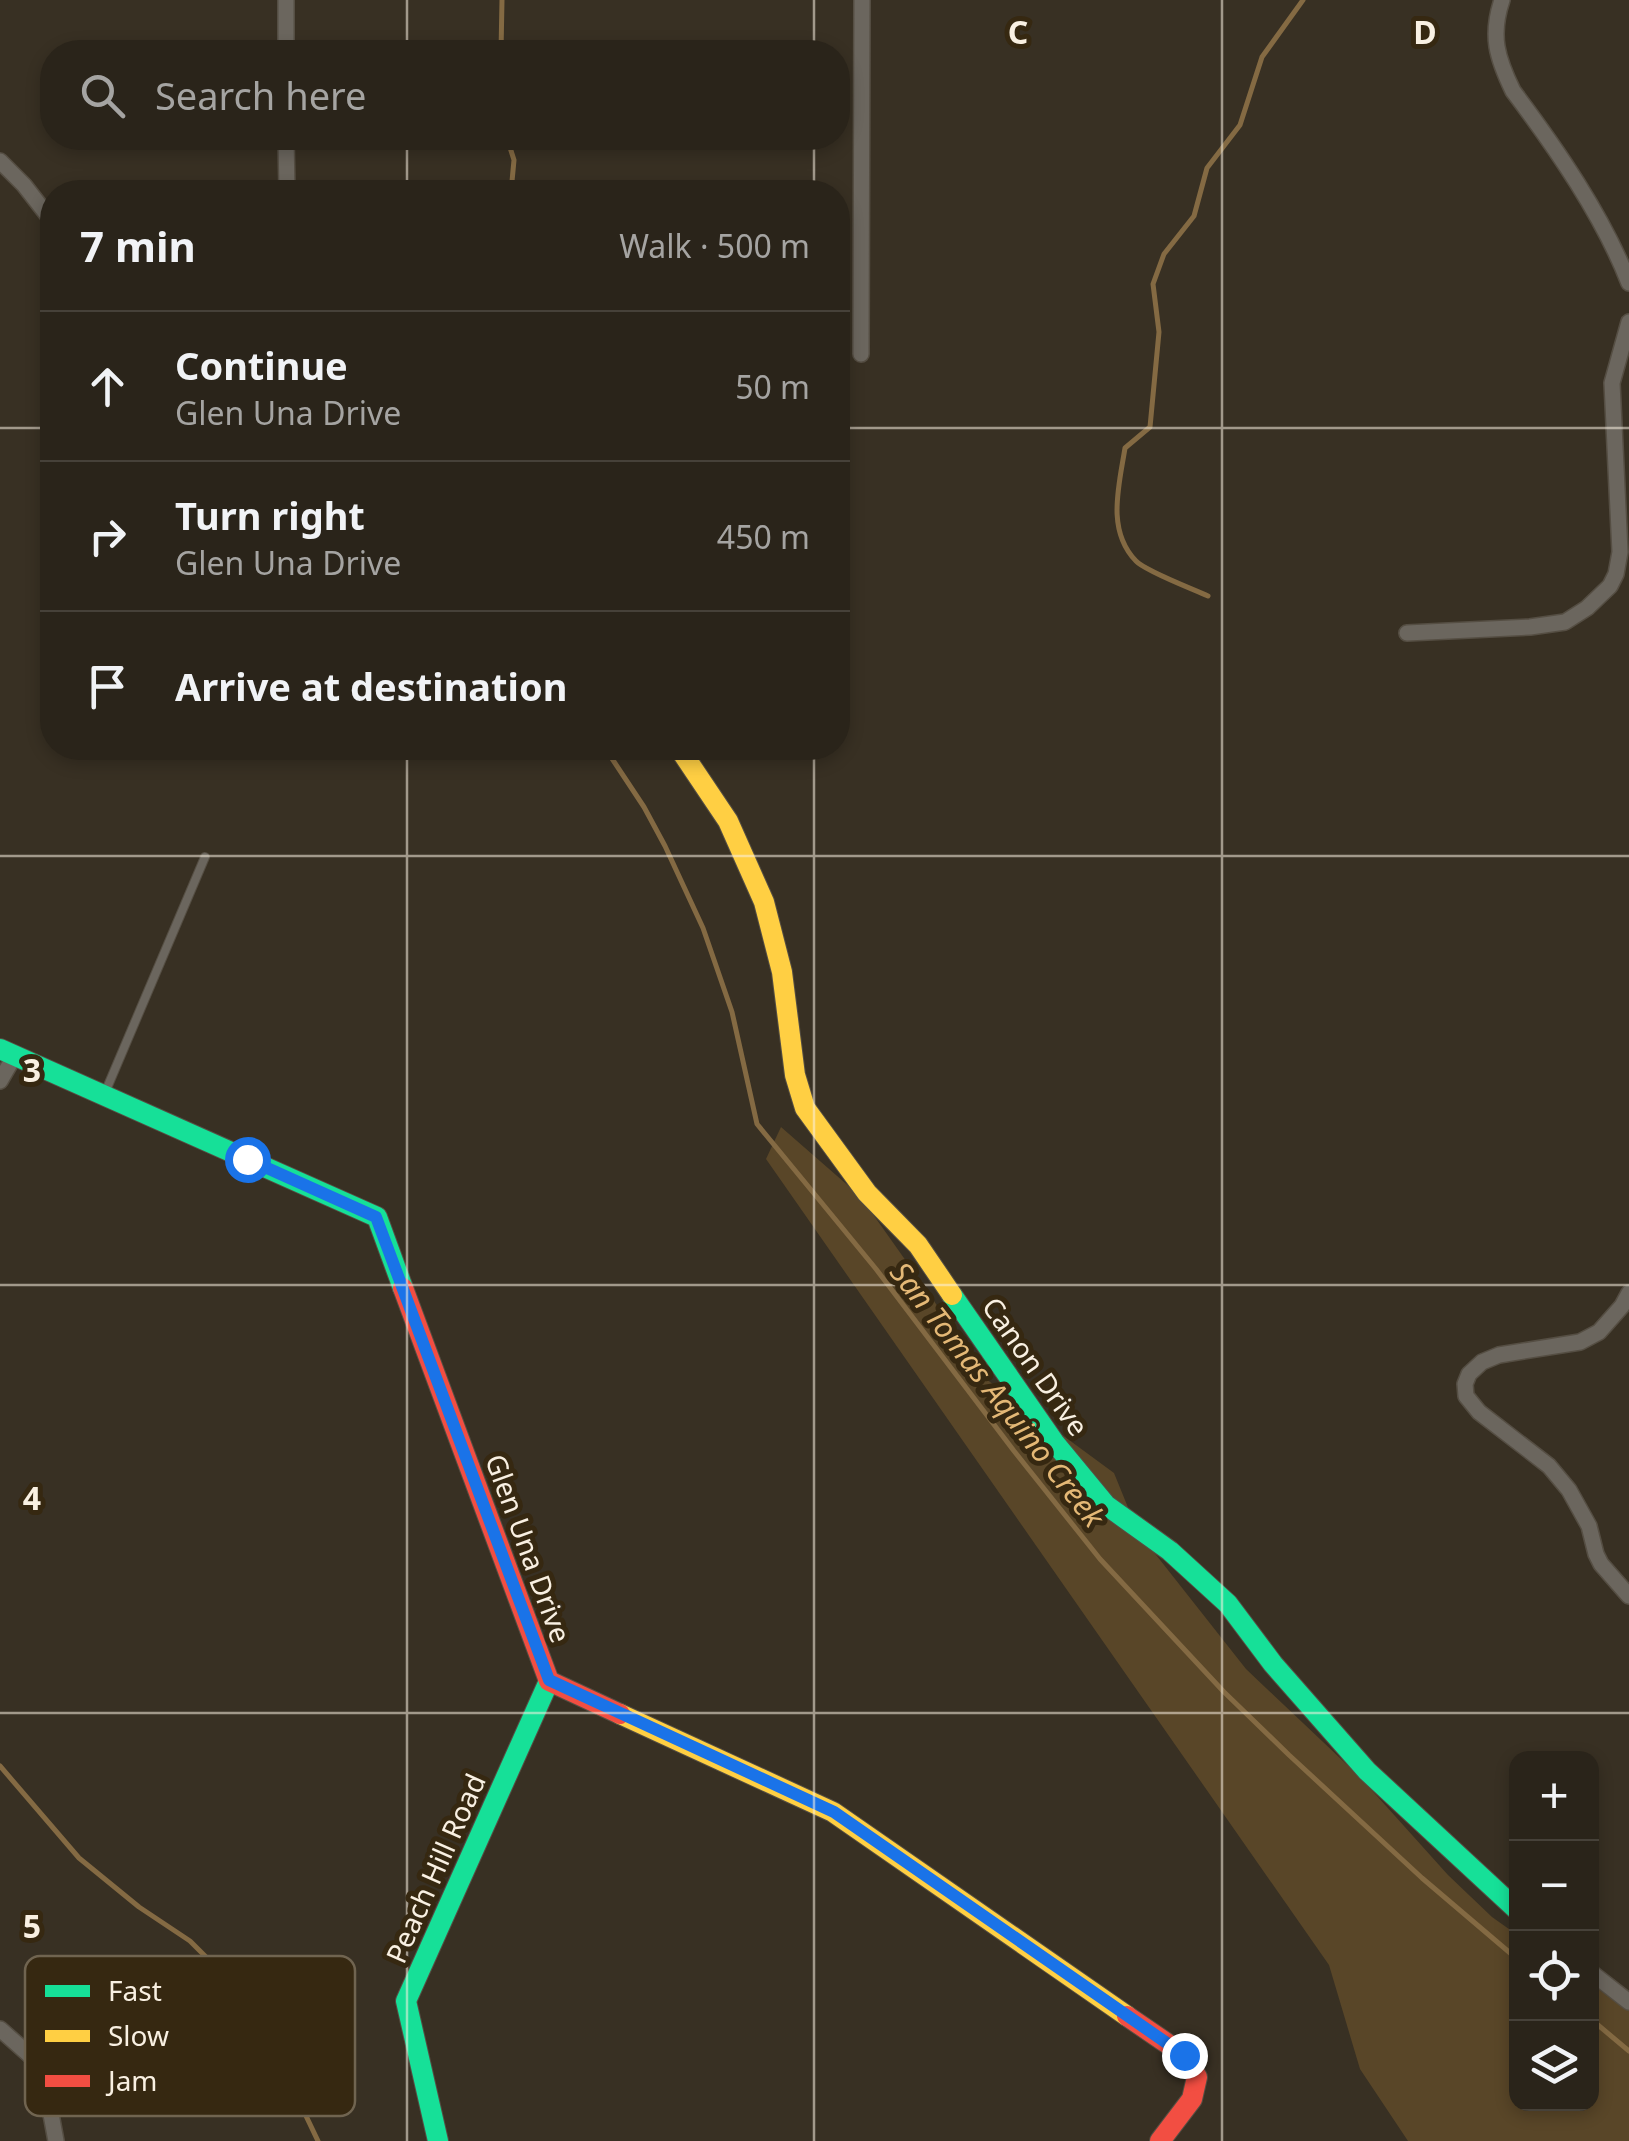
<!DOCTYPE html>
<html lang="en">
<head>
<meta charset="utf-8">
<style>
	:root { --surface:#2a241a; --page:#363027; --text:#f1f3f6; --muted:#a5a4a2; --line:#464139 }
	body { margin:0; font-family:"Noto Sans",sans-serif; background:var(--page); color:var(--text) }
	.controls { position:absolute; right:30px; bottom:30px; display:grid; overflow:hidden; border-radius:20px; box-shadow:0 5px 15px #0003 }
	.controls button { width:90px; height:90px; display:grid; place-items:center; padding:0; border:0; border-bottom:2px solid var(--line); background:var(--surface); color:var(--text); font:50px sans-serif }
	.stop { position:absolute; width:30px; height:30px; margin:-22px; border:8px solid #1a73e8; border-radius:50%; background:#fff }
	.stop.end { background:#1a73e8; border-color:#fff; box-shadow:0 2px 10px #0008 }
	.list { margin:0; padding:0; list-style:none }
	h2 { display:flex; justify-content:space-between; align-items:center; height:130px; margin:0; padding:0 40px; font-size:42px }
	h2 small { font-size:32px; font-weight:400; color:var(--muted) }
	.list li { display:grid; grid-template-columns:65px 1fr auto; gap:30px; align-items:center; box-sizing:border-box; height:150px; padding:0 40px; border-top:2px solid var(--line) }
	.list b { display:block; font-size:38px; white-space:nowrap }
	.list p { margin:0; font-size:32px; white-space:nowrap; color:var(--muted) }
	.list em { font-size:32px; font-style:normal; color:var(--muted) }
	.icon { flex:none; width:55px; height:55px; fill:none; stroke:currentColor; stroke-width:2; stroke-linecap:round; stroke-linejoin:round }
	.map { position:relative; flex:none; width:1629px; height:2141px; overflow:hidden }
	.search { position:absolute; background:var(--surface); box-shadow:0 5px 15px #0003; left:40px; top:40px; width:810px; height:110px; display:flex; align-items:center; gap:25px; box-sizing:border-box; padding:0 35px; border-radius:40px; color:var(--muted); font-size:38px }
	.panel { position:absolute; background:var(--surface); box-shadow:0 5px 15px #0003; left:40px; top:180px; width:810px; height:580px; border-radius:40px }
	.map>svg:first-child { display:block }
	.green { fill:#594628 }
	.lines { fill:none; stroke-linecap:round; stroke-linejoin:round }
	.stream { stroke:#846a43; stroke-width:5 }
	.lane-casing { stroke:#554e43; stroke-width:10 }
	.street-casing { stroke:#554e43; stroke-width:18 }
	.fast-casing { stroke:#554e43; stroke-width:22 }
	.slow-casing { stroke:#554e43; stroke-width:22 }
	.jam-casing { stroke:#554e43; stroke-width:22 }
	.lane { stroke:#6b665e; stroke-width:8 }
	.street { stroke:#6b665e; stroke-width:15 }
	.fast { stroke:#16e098; stroke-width:20 }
	.slow { stroke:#ffcf43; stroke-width:20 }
	.jam { stroke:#f24e42; stroke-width:20 }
	.route { stroke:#1a73e8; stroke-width:12 }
	.grid { fill:none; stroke:#f9f0e2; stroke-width:2.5; stroke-opacity:0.55 }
	.labels { text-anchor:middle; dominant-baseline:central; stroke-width:10; stroke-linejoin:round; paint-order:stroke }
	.street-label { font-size:28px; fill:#f9f0e2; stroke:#362811 }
	.water-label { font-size:30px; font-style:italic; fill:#e4b876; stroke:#362811 }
	.key { fill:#362811; stroke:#706450; stroke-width:2.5 }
	.key-label { font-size:28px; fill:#f9f0e2 }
	.grid-label { font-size:32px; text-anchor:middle; font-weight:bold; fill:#f9f0e2; stroke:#362811; stroke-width:10; stroke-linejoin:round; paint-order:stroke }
</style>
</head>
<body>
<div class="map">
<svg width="1629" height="2141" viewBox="0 0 1629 2141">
	<rect width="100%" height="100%" fill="#383023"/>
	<path class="green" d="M781,1127L860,1196L928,1292L986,1379L1114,1473L1138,1532L1246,1669L1360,1777L1448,1875L1492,1917L1516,1934V2104H1592V1985L1629,2010V2141H1408L1360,2069L1329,1965L766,1159Z"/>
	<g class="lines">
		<path class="stream" d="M501,52L502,0
			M507,138L514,160L511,192
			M1208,596C1193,589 1145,571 1136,561C1106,530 1119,486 1125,448L1150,427L1159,332L1153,284L1164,254L1194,216L1207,168L1240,125L1262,57L1303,0
			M605,748L644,807L665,846L703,928L732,1012L757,1124L876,1269L1014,1451L1100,1559L1224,1692L1289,1755L1422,1878L1516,1958
			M0,1766L79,1858L139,1907L190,1941L232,1983L287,2076L318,2141
			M1592,2020L1629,2051"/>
		<g class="lane-casing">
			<path id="lane" d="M104,1095L205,857"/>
		</g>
		<g class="street-casing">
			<path id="street" d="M286,0V52
				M1502,0C1490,36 1497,58 1513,91C1556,148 1603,216 1629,283
				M286,138L287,192
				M0,161L24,185L52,221
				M861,354L862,0
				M1407,633L1530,627L1565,622L1587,608L1610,586L1616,574L1620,552L1612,383L1629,322
				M0,1081L15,1055
				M1629,1293L1622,1306L1599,1332L1580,1342L1499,1355L1482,1362L1469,1374L1465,1384L1466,1396L1479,1412L1549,1466L1569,1490L1589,1526L1596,1554L1601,1564L1629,1596
				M1592,1973L1629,2002
				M0,2029L42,2066L56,2141"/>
		</g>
		<g class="fast-casing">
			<path id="fast" d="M0,1049L377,1217L403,1288
				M952,1295L1054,1442L1106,1505L1170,1551L1228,1604L1273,1664L1367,1771L1516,1909
				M438,2141L406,2001L549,1681"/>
		</g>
		<g class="slow-casing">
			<path id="slow" d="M679,748L728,821L764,902L782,972L795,1075L805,1108L867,1193L918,1245L952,1295
				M620,1714L833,1812L1127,2016"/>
		</g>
		<g class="jam-casing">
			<path id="jam" d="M403,1288L549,1681L620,1714
				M1127,2016L1184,2055L1197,2077L1192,2099L1160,2141"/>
		</g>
		<use href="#lane" class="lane"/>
		<use href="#street" class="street"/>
		<use href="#fast" class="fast"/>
		<use href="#slow" class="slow"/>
		<use href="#jam" class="jam"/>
	</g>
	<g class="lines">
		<path class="route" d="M247,1159L376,1217L549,1680L834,1812L1184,2055"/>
	</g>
	<path class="grid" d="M407,0V52M814,0V52M1222,0V2141M407,138V192M814,138V192M0,428H52M838,428H1629M407,748V2141M814,748V2141M0,856H1629M0,1285H1629M0,1713H1629"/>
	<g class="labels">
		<g class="street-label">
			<text transform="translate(1036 1366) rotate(55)">Canon Drive</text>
			<text transform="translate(529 1548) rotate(70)">Glen Una Drive</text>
			<text transform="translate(435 1868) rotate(-66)">Peach Hill Road</text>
		</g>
		<g class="water-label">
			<text transform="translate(998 1394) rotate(52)">San Tomas Aquino Creek</text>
		</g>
	</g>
	<rect x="25" y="1956" width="330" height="160" rx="15" class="key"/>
	<rect x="45" y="1985" width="45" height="12" fill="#16e098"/>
	<rect x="45" y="2030" width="45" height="12" fill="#ffcf43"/>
	<rect x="45" y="2075" width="45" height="12" fill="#f24e42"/>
	<g class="key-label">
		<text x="108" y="2001">Fast</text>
		<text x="108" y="2046">Slow</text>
		<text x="108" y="2091">Jam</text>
	</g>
	<g class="grid-label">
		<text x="1018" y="44">C</text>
		<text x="1425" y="44">D</text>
		<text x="32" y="1082">3</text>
		<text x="32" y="1510">4</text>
		<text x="32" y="1938">5</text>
	</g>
</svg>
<div class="controls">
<button>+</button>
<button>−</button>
<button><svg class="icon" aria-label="locate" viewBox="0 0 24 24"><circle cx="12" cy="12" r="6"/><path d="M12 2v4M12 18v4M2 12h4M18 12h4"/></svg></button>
<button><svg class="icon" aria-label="layers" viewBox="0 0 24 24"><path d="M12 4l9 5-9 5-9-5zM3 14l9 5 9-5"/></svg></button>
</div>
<div class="stop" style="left:247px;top:1159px"></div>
<div class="stop end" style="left:1184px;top:2055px"></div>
<div class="search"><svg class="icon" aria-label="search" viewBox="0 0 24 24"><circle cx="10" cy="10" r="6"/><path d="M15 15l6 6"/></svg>Search here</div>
<section class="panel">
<h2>7 min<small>Walk · 500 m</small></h2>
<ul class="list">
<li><svg class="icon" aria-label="ahead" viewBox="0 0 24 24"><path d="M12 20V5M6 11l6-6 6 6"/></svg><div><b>Continue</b><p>Glen Una Drive</p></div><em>50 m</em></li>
<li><svg class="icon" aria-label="right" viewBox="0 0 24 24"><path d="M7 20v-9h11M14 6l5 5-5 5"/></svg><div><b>Turn right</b><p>Glen Una Drive</p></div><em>450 m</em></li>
<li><svg class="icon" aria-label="arrive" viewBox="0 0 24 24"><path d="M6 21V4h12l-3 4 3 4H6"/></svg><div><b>Arrive at destination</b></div></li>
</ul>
</section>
</div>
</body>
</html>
